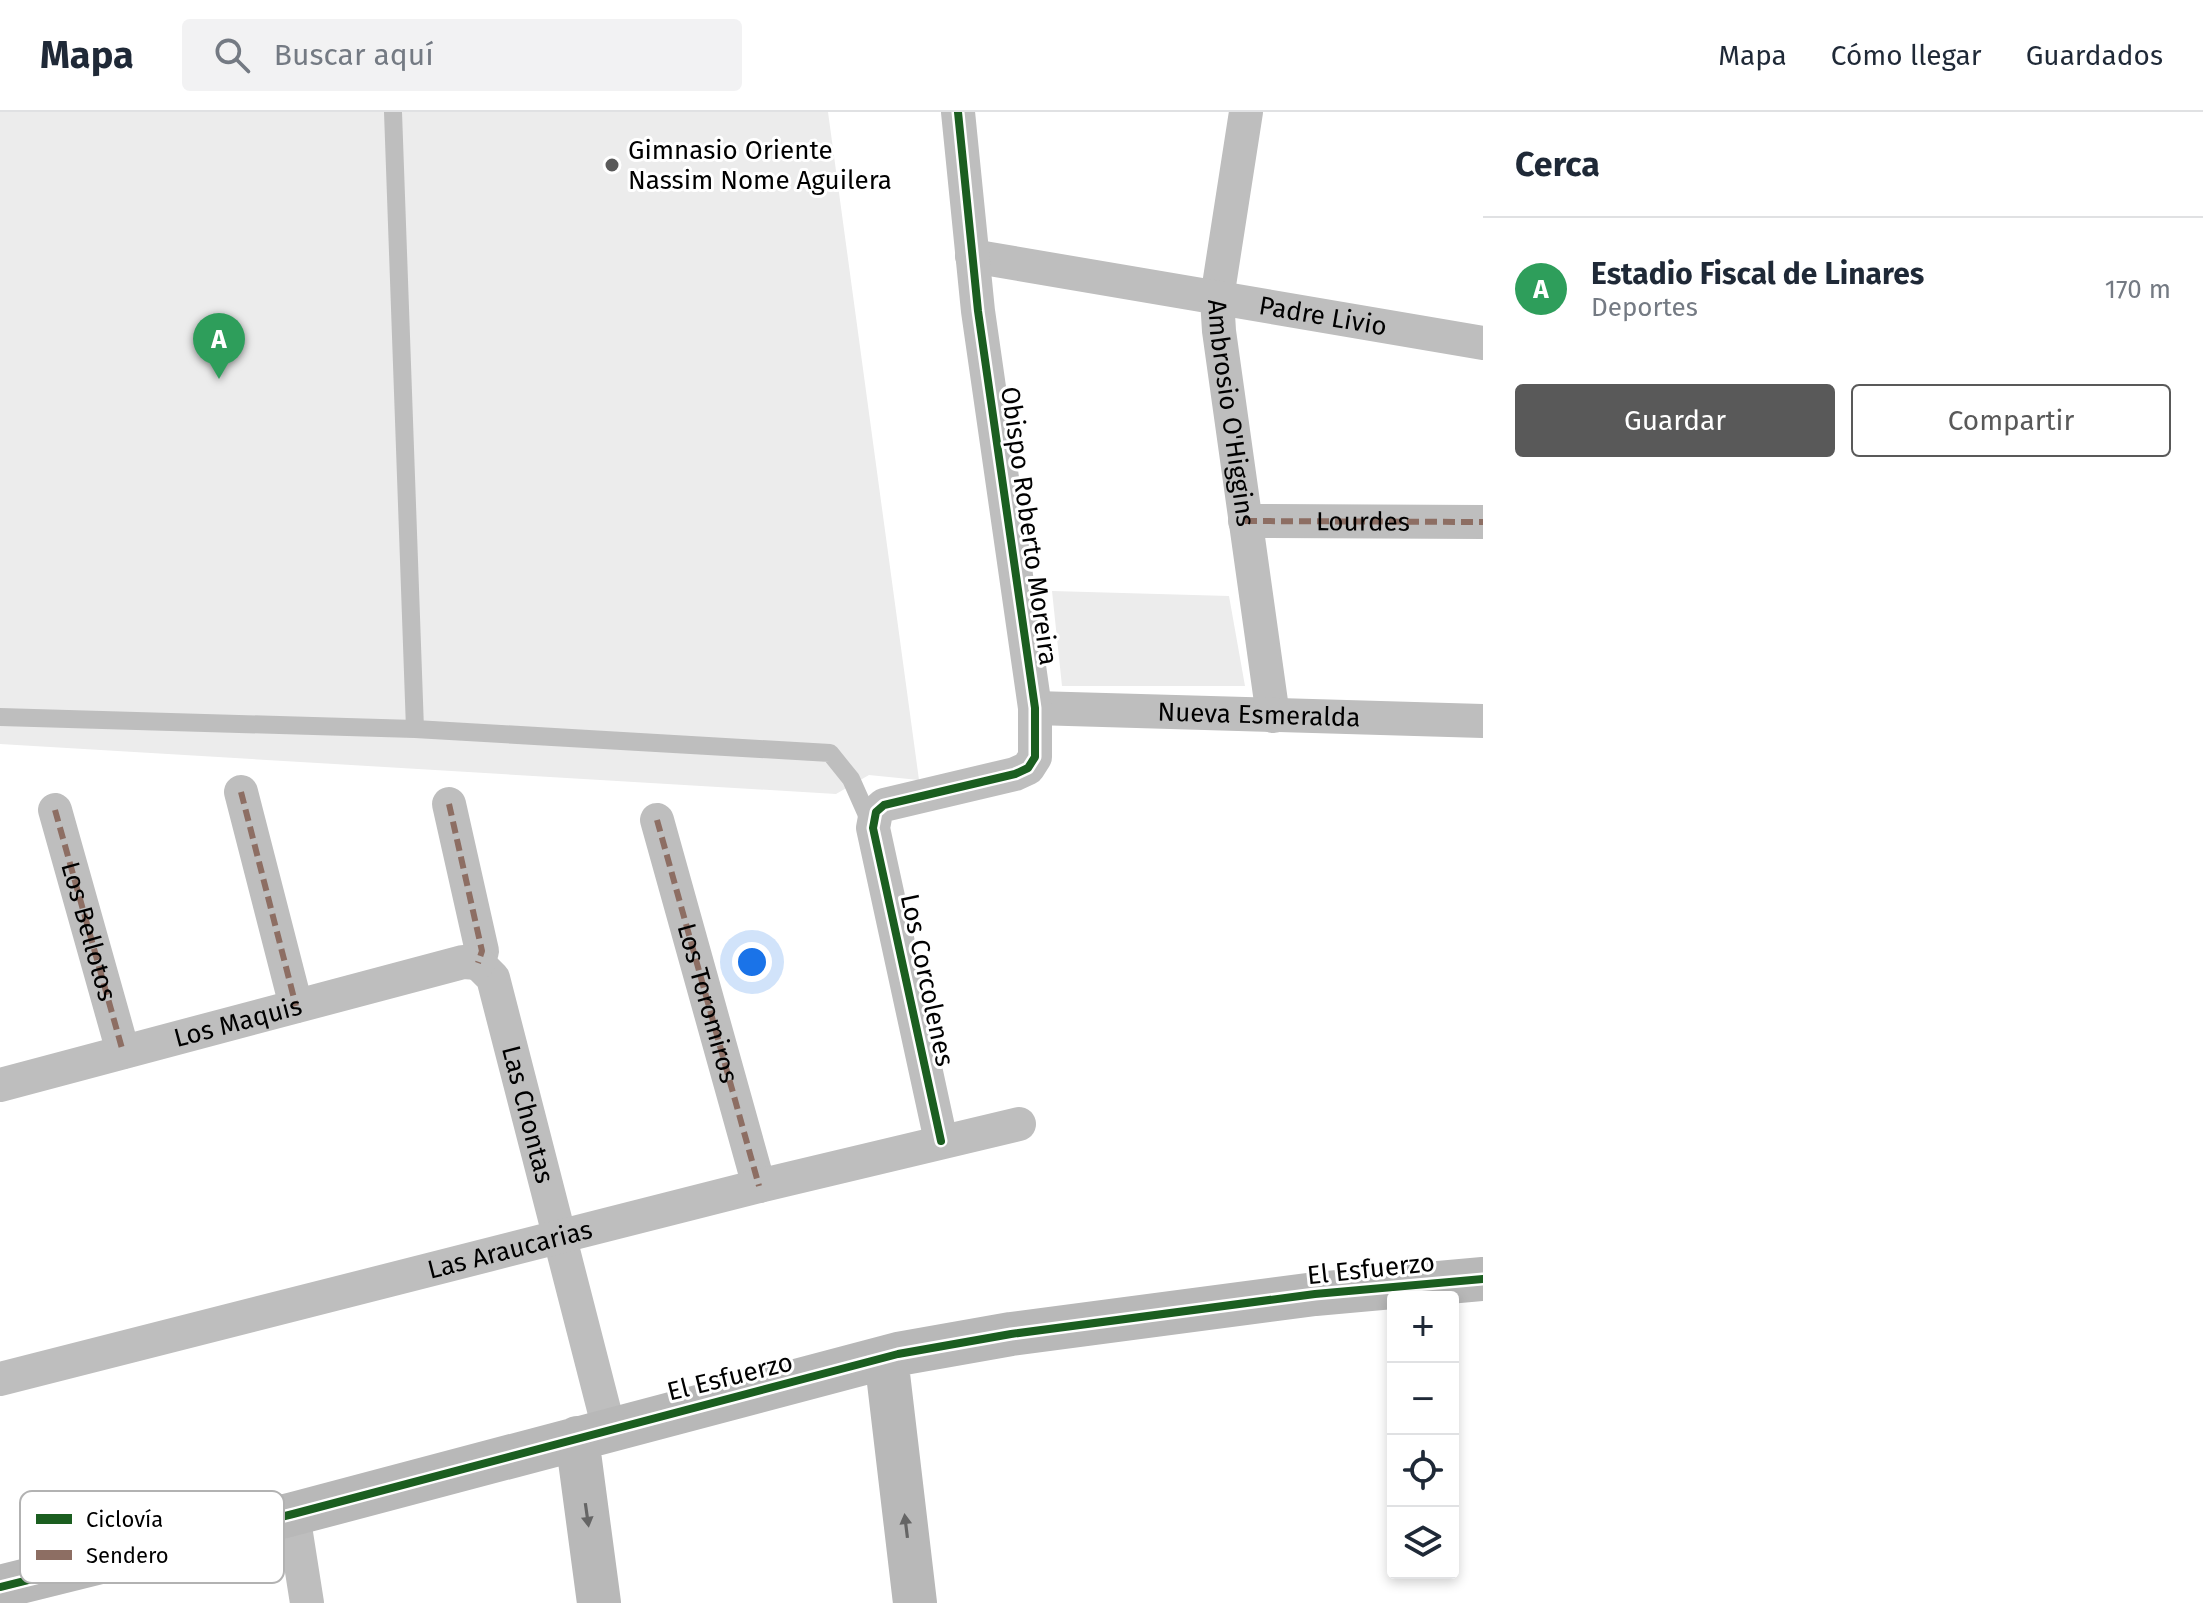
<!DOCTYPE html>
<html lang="es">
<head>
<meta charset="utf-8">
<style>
	:root { --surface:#fff; --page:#f2f2f3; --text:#1f2937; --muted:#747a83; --line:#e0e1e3; --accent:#595959 }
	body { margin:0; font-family:"Fira Sans",sans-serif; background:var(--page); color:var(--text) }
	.controls { position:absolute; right:24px; bottom:24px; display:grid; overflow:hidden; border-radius:8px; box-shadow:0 4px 12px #0003 }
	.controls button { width:72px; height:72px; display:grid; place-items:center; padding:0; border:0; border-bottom:2px solid var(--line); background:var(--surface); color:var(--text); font:40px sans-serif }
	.you { position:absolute; left:752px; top:850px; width:28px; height:28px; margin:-20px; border:6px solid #fff; border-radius:50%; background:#1a73e8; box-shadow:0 0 0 12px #1a73e833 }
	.badge { display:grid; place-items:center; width:52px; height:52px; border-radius:50%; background:var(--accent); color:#fff; font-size:26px; font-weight:700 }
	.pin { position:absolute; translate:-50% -66px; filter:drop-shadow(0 2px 4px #0008) }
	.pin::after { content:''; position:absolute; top:42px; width:28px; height:24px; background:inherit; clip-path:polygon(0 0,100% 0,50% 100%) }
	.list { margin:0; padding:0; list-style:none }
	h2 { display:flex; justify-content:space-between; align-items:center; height:104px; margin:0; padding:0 32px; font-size:34px }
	h2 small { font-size:26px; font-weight:400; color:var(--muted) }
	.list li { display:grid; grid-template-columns:52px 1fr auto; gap:24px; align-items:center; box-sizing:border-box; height:144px; padding:0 32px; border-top:2px solid var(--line) }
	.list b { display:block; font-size:30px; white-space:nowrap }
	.list p { margin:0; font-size:26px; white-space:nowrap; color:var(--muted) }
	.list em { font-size:26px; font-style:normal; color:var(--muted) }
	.actions { display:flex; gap:16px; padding:24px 32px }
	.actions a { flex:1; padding:18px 0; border:2px solid var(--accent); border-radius:8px; text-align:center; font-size:28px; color:var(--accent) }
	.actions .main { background:var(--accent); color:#fff }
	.icon { flex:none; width:44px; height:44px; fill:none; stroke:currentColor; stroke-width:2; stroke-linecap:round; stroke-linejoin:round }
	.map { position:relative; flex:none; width:1483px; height:1491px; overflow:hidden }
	header { display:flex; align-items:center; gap:48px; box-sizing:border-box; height:112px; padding:0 40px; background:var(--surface); border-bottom:2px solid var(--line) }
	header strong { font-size:38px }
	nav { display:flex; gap:44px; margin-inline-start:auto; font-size:28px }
	.search { width:560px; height:72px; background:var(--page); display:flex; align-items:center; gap:20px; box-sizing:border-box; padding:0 28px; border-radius:8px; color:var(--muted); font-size:30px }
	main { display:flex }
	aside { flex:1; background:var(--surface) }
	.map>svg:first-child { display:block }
	.park { fill:#ececec }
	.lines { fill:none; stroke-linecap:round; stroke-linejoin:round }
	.lane { stroke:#bebebe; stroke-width:18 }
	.street { stroke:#bebebe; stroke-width:34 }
	.secondary { stroke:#b8b8b8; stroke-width:44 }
	.quiet { stroke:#8d6e63; stroke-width:6; stroke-dasharray:12 6; stroke-linecap:butt }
	.cycleway-casing { stroke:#fff; stroke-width:13 }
	.cycleway { stroke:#1b5e20; stroke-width:8 }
	.oneway { fill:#656565 }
	.poi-dot { fill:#595959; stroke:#fff; stroke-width:3 }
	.labels { text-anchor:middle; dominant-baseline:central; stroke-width:6; stroke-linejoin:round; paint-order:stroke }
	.poi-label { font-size:26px; fill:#000; stroke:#fff; text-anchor:start }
	.street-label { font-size:26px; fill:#000; stroke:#fff }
	.key { fill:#fff; stroke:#b2b2b2; stroke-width:2 }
	.key-label { font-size:22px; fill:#000 }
</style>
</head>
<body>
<header>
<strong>Mapa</strong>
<div class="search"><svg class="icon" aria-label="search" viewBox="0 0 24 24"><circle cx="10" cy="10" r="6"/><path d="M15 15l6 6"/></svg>Buscar aquí</div>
<nav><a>Mapa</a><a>Cómo llegar</a><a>Guardados</a></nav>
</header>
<main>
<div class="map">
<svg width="1483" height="1491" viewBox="0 0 1483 1491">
	<rect width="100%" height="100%" fill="#fff"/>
	<path class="park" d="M0,0H828L919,668L869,663L836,682L0,632Z
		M1052,479L1229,484L1245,574H1062Z"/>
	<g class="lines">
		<path class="lane" d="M393,0L415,617
			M0,605L415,617L830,641L851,667L871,712"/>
		<g class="street">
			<path id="s1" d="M1246,0L1217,186L1219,219L1273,604"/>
			<path id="s2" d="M972,144L1483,231"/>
			<path d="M1245,409L1483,410"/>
			<path id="s3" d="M1035,596L1483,609"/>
			<path d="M241,680L296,894"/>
			<path d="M449,692L482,839L478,851"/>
			<path d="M55,698L123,940"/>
			<path id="s4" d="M657,708L759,1074"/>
			<path id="s5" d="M478,851L493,866L609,1317"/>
			<path id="s6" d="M0,973L463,850L478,851"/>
			<path d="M941,1029L873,716L876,700L884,693L1015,662L1028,656L1035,645V596L978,199L958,0"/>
			<path id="s7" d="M0,1267L759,1074L1019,1012"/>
			<path d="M293,1402L307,1491"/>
		</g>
		<path class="secondary" d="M886,1245L915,1491
			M577,1326L599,1491
			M0,1475L293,1402L898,1242L1011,1222L1315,1182L1483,1167"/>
		<g class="quiet">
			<path id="s8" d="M1245,409L1483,410"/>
			<path d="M241,680L296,894"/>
			<path d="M449,692L482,839L478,851"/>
			<path id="s9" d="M55,698L123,940"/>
			<path d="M657,708L759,1074"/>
		</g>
		<g class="cycleway-casing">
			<path id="cycleway" d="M941,1029L873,716L876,700L884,693L1015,662L1028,656L1035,645V596L978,199L958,0
				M0,1475L293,1402L898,1242L1011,1222L1315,1182L1483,1167"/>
		</g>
		<use href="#cycleway" class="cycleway"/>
	</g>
	<defs><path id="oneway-solid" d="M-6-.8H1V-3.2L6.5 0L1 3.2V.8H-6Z" transform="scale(2)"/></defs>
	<g class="oneway">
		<use href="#oneway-solid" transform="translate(587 1403) rotate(82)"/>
		<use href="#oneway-solid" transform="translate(906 1414) rotate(-97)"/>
	</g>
	<circle class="poi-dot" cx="612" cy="53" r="8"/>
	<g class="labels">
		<g class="poi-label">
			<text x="628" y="38">Gimnasio Oriente<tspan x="628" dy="30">Nassim Nome Aguilera</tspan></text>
		</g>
		<g class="street-label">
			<text stroke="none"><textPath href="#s2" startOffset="356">Padre Livio</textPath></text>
			<text stroke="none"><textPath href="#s1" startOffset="304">Ambrosio O'Higgins</textPath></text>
			<text stroke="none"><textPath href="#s8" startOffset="118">Lourdes</textPath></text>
			<text transform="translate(1029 414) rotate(82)">Obispo Roberto Moreira</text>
			<text stroke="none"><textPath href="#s3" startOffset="224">Nueva Esmeralda</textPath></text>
			<text stroke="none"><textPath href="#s9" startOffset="126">Los Bellotos</textPath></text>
			<text transform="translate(927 868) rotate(78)">Los Corcolenes</text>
			<text stroke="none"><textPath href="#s4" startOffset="190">Los Toromiros</textPath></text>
			<text stroke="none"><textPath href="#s6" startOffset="246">Los Maquis</textPath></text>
			<text stroke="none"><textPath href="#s5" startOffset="162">Las Chontas</textPath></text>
			<text stroke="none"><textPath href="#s7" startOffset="526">Las Araucarias</textPath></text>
			<text transform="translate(1371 1157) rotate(-6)">El Esfuerzo</text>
			<text transform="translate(730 1265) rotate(-14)">El Esfuerzo</text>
		</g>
	</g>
	<rect x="20" y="1379" width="264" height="92" rx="12" class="key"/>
	<rect x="36" y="1402" width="36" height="10" fill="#1b5e20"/>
	<rect x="36" y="1438" width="36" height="10" fill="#8d6e63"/>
	<g class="key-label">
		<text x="86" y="1415">Ciclovía</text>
		<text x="86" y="1451">Sendero</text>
	</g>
</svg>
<div class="controls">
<button>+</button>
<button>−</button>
<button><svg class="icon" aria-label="locate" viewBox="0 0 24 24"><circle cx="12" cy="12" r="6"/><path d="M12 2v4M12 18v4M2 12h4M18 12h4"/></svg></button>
<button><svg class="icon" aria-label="layers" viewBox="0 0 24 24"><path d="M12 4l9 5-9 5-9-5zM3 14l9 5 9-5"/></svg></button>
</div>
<div class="you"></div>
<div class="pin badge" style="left:219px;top:267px;background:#2e9e5b">A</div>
</div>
<aside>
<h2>Cerca<small></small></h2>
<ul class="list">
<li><span class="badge" style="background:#2e9e5b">A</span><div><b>Estadio Fiscal de Linares</b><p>Deportes</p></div><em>170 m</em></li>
</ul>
<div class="actions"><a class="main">Guardar</a><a>Compartir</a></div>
</aside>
</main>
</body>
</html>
